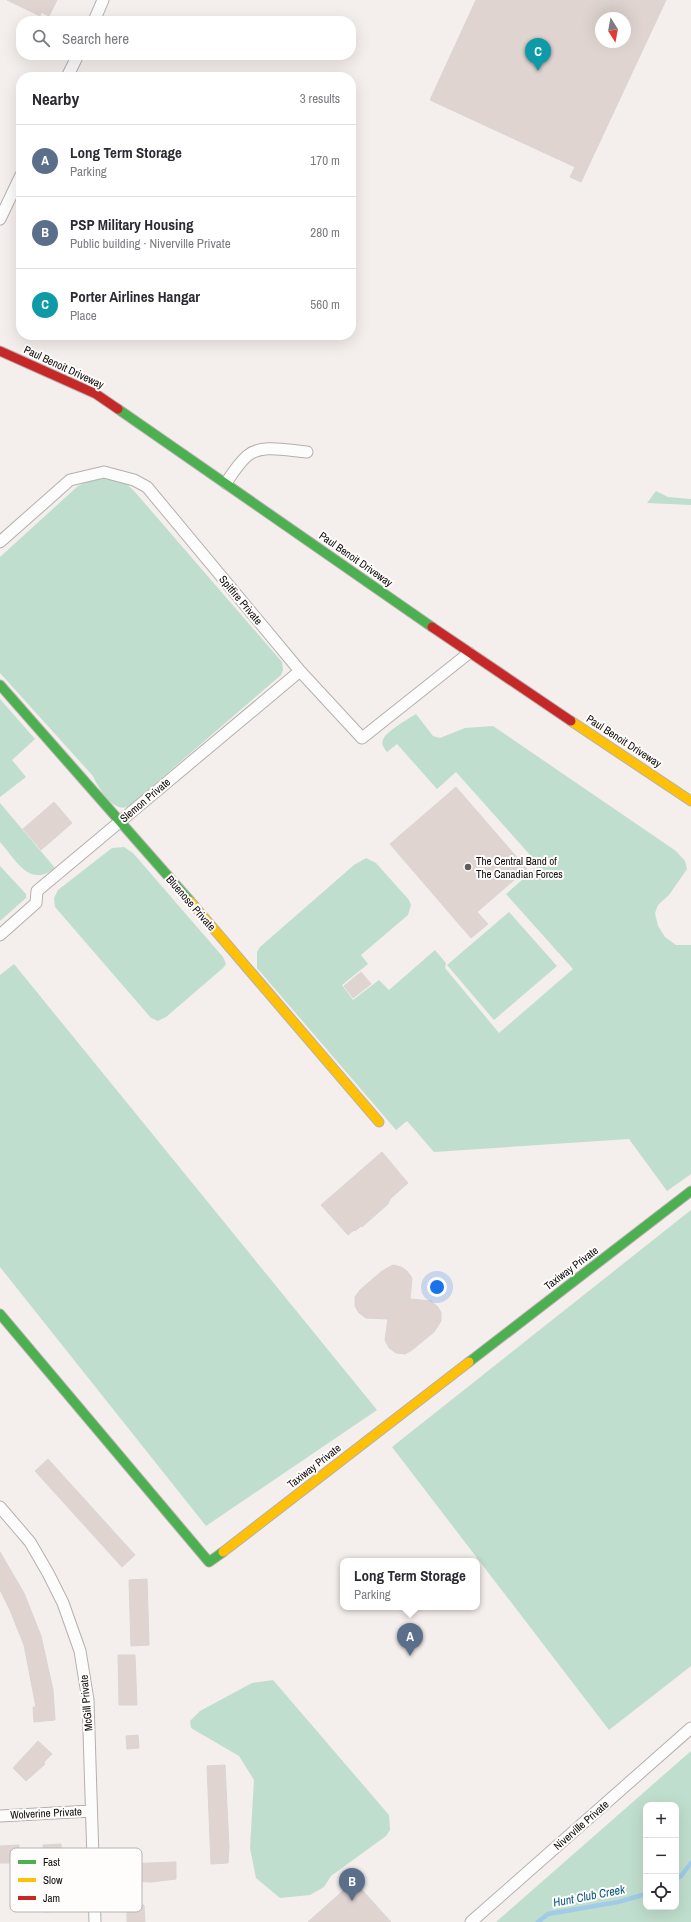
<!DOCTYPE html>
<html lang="en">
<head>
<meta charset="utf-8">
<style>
	:root { --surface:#fff; --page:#f2f2f3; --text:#2b2b33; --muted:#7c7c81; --line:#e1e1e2; --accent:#605c5a }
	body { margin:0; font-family:"Archivo Narrow",sans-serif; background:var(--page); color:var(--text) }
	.controls { position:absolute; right:12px; bottom:12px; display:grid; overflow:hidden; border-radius:8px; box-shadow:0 4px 16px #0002 }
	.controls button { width:36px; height:36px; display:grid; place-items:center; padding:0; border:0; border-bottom:1px solid var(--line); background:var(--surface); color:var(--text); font:20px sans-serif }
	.compass { position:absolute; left:595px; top:12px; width:36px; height:36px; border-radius:50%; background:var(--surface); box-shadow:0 4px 16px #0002; rotate:169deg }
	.you { position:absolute; left:437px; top:1287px; width:14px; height:14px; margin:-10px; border:3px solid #fff; border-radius:50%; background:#1a73e8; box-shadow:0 0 0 6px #1a73e833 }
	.badge { display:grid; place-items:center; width:26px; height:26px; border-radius:50%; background:var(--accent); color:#fff; font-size:13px; font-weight:700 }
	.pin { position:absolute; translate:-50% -33px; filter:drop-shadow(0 1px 2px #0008) }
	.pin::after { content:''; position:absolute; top:21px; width:14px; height:12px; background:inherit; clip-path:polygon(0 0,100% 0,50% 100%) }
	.popup { position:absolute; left:340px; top:1558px; width:140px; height:52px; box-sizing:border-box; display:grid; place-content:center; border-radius:8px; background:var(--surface); filter:drop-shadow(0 1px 3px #0005); font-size:13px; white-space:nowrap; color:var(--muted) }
	.popup b { font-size:15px; color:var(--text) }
	.popup::after { content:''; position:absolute; left:50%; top:100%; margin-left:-8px; border:8px solid transparent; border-top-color:var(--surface) }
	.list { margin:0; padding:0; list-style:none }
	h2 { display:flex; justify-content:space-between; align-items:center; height:52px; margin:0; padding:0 16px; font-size:17px }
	h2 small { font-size:13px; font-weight:400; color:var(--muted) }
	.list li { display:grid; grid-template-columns:26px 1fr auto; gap:12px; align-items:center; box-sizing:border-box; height:72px; padding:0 16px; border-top:1px solid var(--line) }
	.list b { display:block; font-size:15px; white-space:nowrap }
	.list p { margin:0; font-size:13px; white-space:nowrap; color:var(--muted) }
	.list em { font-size:13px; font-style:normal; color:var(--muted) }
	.icon { flex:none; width:22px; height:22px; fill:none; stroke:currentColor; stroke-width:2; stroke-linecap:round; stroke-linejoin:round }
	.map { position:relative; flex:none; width:691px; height:1922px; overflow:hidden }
	.search { position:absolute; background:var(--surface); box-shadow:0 4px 16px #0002; left:16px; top:16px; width:340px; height:44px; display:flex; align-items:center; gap:10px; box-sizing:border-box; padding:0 14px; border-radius:16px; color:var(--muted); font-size:15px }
	.panel { position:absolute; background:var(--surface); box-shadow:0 4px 16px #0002; left:16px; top:72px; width:340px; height:268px; border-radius:16px }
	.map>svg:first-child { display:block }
	.green { fill:#c0decd; fill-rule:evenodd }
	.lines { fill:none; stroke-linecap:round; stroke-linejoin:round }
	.stream { stroke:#a1cbe6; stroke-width:4.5 }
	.building { fill:#dfd4d0; stroke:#dad5d4; fill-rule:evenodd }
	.street-casing { stroke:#b5b0af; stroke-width:13 }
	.fast-casing { stroke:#b5b0af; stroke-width:11 }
	.slow-casing { stroke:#b5b0af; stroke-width:11 }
	.jam-casing { stroke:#b5b0af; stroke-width:11 }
	.street { stroke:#fdfcfc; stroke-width:11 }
	.fast { stroke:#4caf50; stroke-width:9 }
	.slow { stroke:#ffc107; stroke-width:9 }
	.jam { stroke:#c62828; stroke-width:9 }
	.poi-dot { fill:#605c5a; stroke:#fffcfc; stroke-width:1.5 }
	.labels { text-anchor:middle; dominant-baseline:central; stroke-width:4; stroke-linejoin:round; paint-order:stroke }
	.street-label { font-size:11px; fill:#100d0c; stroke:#fffcfc }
	.poi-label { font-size:11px; fill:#100d0c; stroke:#fffcfc; text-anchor:start }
	.water-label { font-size:12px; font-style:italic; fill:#0b5a7f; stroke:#fffcfc }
	.key { fill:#fffcfc; stroke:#b7b4b4; stroke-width:1 }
	.key-label { font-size:11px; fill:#100d0c }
</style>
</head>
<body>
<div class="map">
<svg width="691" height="1922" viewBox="0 0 691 1922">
	<rect width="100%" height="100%" fill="#f4eeec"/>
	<path class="green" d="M105,478L126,483L135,492L282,662L283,670L281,675L135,801C133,802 130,806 127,807C112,812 98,787 93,776L0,673V557L78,486L91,480Z
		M656,491L668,497L691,499V505L647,503Z
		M0,699L35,739L12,760L26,777L0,797Z
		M416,714L433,736L440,738L465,728L493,726L676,851L685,861L687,869L669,895L658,905L655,913L658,926L665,937L676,945H691V1174L667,1191L629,1139L434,1152L407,1121L396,1130L257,968V952L260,947L354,865L366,858L376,863L409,900L411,905L408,915L361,955L368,964L342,985L353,1000L379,980L389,990L435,950L446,963L445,968L499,1033L573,969L506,894L539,865L456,772L437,789L397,744L387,752C384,748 381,745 383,740C385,732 408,719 416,714Z
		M0,803L55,868C29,888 17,861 0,842Z
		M124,847L133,853L223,957L226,964L223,968L166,1017L158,1021L151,1018L55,907L54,898L58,890L112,848Z
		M0,866L26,894V898L0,921Z
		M509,912L557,966L494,1020L447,965Z
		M14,964L377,1410L206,1526L0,1267V975Z
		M691,1210V1666L609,1730L392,1447Z
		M273,1680L389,1815L390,1830L386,1836L331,1876L324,1887L310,1895L280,1898L256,1878L250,1848L254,1780L239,1756L191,1728L190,1721L200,1711L252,1683Z
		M691,1751V1922H496ZM646,1805H676V1907H646Z"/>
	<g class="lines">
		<path class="stream" d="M676,1879L681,1876L691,1863
			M538,1922L548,1914L618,1902L646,1894"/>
	</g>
	<path class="building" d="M7,0H57L49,16L41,12L40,16Z
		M476,0H666L581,182L570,177L575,167L430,100ZM601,18H625V42H601Z
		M456,787L527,869L477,912L488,924L471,938L390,844Z
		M54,802L72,823L41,850L23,829Z
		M361,972L371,984L353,998L344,986Z
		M382,1152L408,1183L390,1199L388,1204L362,1227L361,1226L355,1231L354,1230L348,1235L321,1205Z
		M393,1265L401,1267L407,1271L412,1278L410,1299L431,1301L438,1307L441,1313V1321L434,1332L412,1350L405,1354L396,1353L389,1348L385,1340L388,1319L366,1318L359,1313L355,1306V1297L360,1290L382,1271Z
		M48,1459L135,1555L122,1567L35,1471Z
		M0,1552L24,1593L41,1636L53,1690L55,1720L34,1722L33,1707H36L24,1645L10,1610L0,1590Z
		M147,1579L149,1645L131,1646L129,1580Z
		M118,1655H135L137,1705H119Z
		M138,1735L139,1748L127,1749L126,1736Z
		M38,1741L52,1754L44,1762L45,1764L26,1781L13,1768Z
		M225,1765L229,1847L228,1863L211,1864L207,1766Z
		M61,1844L63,1911L45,1912L43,1845Z
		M19,1845V1863H0V1846Z
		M176,1862V1879L151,1882L126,1881V1864Z
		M354,1881L391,1922H308Z
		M144,1905L145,1922H127V1906Z"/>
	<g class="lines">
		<g class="street-casing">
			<path id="street" d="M94,21L103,0
				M67,77L78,55
				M0,219L21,175
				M226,483C232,474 238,464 247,456C262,443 289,451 307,452
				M0,542L70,480L104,472L134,480L147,487L300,671L362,738L469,653
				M0,935L36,903L37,891L300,671
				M0,1507L30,1542L48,1573L63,1603L80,1651L88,1700L95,1922
				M0,1816L91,1811
				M471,1922L691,1728"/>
		</g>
		<g class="fast-casing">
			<path id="fast" d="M118,409L432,627
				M0,685L190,901
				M0,1314L209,1562L223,1552
				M469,1362L691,1191"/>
		</g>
		<g class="slow-casing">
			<path id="slow" d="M571,721L691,801
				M190,901L379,1122
				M223,1552L469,1362"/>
		</g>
		<g class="jam-casing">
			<path id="jam" d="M0,351L96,394L118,409
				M432,627L571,721"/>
		</g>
		<use href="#street" class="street"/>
		<use href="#fast" class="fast"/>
		<use href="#slow" class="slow"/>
		<use href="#jam" class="jam"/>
	</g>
	<circle class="poi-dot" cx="468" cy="867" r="4"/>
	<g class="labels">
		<g class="street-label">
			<text transform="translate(64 367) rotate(25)">Paul Benoit Driveway</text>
			<text transform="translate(356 559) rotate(35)">Paul Benoit Driveway</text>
			<text transform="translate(241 600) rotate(50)">Spitfire Private</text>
			<text transform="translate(624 741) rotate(33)">Paul Benoit Driveway</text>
			<text transform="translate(145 800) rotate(-40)">Slemon Private</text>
			<text transform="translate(191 903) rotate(49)">Bluenose Private</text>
			<text transform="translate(571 1268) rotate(-37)">Taxiway Private</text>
			<text transform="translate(314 1466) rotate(-38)">Taxiway Private</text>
			<text transform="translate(86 1703) rotate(-95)">McGill Private</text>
			<text transform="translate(46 1813) rotate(-3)">Wolverine Private</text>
			<text transform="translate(581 1825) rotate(-41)">Niverville Private</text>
		</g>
		<g class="poi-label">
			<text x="476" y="861">The Central Band of<tspan x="476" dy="13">The Canadian Forces</tspan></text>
		</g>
		<g class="water-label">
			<text transform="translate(589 1896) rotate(-11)">Hunt Club Creek</text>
		</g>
	</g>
	<rect x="10" y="1848" width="132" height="64" rx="6" class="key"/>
	<rect x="18" y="1860" width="18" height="4" fill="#4caf50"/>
	<rect x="18" y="1878" width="18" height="4" fill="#ffc107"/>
	<rect x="18" y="1896" width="18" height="4" fill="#c62828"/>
	<g class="key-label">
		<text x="43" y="1866">Fast</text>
		<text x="43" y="1884">Slow</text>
		<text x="43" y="1902">Jam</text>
	</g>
</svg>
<div class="controls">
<button>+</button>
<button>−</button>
<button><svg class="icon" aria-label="locate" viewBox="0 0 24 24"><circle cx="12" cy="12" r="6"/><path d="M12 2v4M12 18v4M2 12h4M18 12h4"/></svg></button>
</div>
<svg class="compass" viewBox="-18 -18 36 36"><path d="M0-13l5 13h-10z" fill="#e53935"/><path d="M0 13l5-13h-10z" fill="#7c7c81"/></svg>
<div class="you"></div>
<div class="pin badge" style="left:410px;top:1656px;background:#5c6f8a">A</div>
<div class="popup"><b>Long Term Storage</b>Parking</div>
<div class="pin badge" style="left:352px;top:1901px;background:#5c6f8a">B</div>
<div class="pin badge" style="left:538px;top:71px;background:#0f9aa8">C</div>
<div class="search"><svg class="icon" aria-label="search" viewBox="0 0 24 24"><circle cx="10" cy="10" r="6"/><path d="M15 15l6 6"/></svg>Search here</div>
<section class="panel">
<h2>Nearby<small>3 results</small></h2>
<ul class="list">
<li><span class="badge" style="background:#5c6f8a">A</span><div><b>Long Term Storage</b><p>Parking</p></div><em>170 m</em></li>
<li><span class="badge" style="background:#5c6f8a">B</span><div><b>PSP Military Housing</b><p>Public building · Niverville Private</p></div><em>280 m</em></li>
<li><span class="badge" style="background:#0f9aa8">C</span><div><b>Porter Airlines Hangar</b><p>Place</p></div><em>560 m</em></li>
</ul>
</section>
</div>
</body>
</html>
